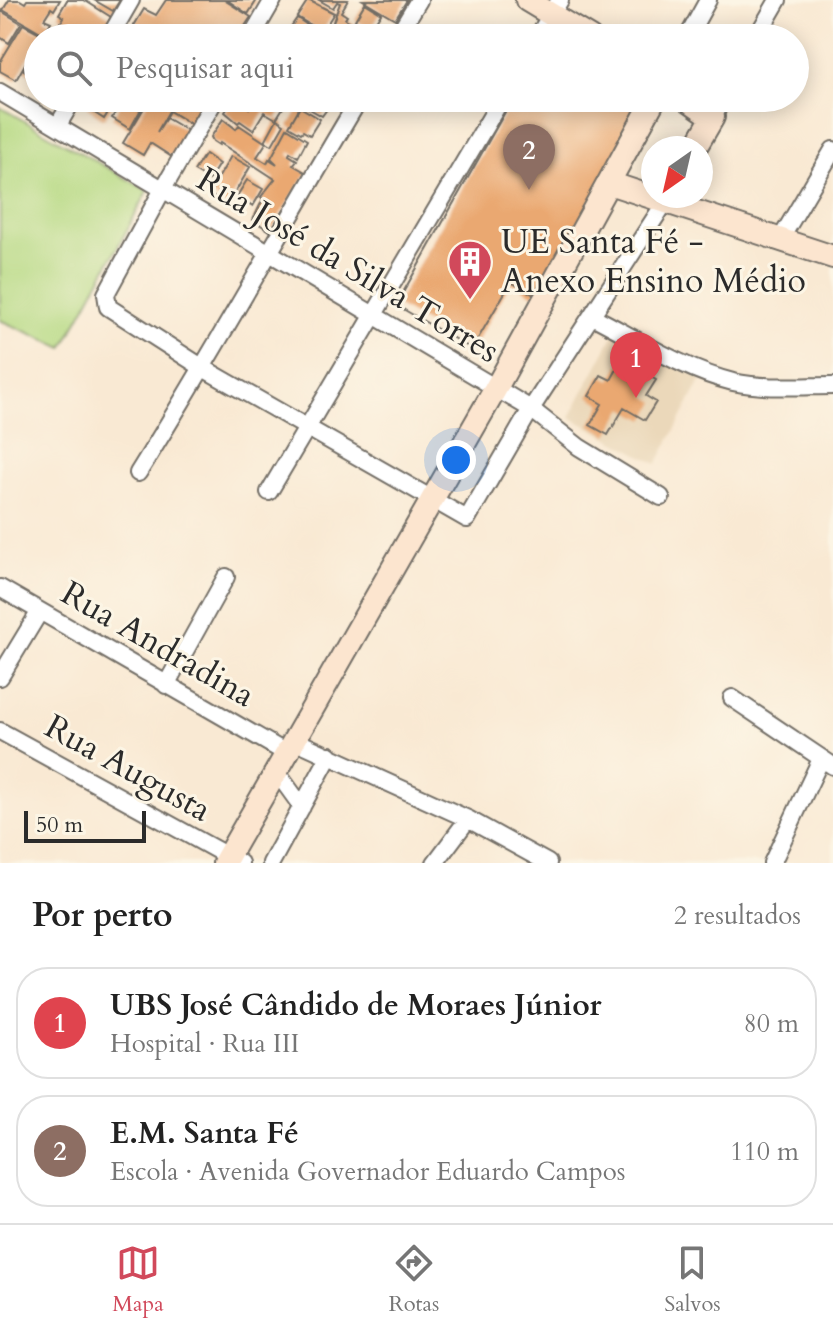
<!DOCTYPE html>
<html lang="pt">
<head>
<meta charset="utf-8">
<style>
	:root { --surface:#fff; --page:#f6f6f6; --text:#222; --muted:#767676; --line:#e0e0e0; --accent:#d1495b }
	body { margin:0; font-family:Cardo,serif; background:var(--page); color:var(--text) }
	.compass { position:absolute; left:641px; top:136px; width:72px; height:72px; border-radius:50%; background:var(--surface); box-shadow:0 4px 20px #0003; rotate:214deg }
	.scale { position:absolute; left:24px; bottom:20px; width:122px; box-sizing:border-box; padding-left:8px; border:4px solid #2b2b2b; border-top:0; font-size:22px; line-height:28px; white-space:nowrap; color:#2b2b2b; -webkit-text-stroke:6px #fcf5e5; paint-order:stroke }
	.you { position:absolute; left:456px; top:460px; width:28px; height:28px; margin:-20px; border:6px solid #fff; border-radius:50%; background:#1a73e8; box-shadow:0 0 0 12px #1a73e833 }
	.badge { display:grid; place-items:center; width:52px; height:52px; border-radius:50%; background:var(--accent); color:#fff; font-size:26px; font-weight:700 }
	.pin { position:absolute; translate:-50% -66px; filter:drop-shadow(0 2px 4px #0008) }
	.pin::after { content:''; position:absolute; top:42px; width:28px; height:24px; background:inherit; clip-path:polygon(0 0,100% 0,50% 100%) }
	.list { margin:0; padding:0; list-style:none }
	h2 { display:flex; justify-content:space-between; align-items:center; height:104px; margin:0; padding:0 32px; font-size:34px }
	h2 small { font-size:26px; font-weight:400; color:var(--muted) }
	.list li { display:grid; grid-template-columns:52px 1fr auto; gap:24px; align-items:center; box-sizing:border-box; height:112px; margin:0 16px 16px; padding:0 16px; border:2px solid var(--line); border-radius:32px }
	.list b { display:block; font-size:30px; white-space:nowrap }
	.list p { margin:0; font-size:26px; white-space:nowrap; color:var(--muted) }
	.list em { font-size:26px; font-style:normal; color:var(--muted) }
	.icon { flex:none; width:44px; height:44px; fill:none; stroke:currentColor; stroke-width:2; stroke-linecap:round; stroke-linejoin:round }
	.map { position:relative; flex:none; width:833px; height:863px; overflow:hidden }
	.search { position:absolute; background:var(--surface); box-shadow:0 4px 20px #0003; left:24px; right:24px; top:24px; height:88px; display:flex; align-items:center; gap:20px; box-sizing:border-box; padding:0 28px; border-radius:44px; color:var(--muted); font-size:30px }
	.sheet { height:360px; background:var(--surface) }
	nav { display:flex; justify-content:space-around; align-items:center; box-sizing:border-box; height:112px; border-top:2px solid var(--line); background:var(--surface); font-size:22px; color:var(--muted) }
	nav a { display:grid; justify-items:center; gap:4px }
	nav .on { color:var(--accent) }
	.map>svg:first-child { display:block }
	.built { fill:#ebd8ba }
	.green { fill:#b5d982; stroke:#708256; stroke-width:2 }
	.building { fill:#eaa871 }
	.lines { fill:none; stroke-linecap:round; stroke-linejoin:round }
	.street-casing { stroke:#736e66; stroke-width:20 }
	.secondary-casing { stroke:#736e66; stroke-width:26 }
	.street { stroke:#fff; stroke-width:16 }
	.secondary { stroke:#fce5cf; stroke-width:22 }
	.labels { text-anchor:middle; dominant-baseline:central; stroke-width:6; stroke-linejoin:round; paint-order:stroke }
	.poi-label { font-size:34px; fill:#2b2b2b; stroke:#fcf5e5; text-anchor:start }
	.street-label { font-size:34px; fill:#2b2b2b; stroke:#fcf5e5 }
</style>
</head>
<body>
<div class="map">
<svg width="833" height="863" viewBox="0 0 833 863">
	<rect width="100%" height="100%" fill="#fcf5e5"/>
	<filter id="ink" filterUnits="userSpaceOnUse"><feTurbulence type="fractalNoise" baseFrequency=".0125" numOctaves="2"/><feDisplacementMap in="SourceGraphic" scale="16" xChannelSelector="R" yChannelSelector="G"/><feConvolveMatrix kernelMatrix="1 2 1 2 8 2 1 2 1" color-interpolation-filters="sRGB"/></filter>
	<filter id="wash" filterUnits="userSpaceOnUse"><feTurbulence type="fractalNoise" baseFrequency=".006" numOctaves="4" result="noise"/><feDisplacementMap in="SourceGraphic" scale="32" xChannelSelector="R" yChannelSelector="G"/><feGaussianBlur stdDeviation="1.8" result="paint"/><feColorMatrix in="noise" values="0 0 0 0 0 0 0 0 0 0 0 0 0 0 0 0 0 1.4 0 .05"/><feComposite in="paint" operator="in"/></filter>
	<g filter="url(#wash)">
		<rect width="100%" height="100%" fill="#f9e9d3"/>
		<path class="built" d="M615,332L702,379L657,464L570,417Z"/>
		<path class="green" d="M0,107L148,191L63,348L0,320Z"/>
		<g id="blocks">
			<path class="building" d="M9,0H20L25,3L27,0H60L54,10L51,8L44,19L51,22L44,34L3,10Z
				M67,0H84L111,17L99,38L87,31L83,38L52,37L64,17L59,14Z
				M94,0H120L113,11Z
				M166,0H224L251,17L237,38H203L198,35L201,30L198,29L193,37L186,34L184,38H147L132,29L144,9L156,15Z
				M227,0H257L248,14Z
				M308,0L334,13L322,32L297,17Z
				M319,0H348L341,12L347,16L345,19L381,38H342L345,31L333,22L340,3L337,2L333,8Z
				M363,0H407L395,19Z
				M365,3L381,13L371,29L355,20Z
				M1,11L21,23L9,43L0,37Z
				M297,18L313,29L307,38H293L286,34Z
				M558,19L590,38H547Z
				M23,24L42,34L16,80L0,71V62Z
				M35,53L38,55V71L34,77L24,70Z
				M94,98H117L104,119L87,108Z
				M124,98H138L145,102L130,129L112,118Z
				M150,98H199L204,101L191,124L169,111L157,132L166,118L188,131L172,157L150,143L143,155L123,143Z
				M234,98L249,108L251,104L255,106L257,103L249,98L288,100L276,119L264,112L253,130L240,121L238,123L225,112Z
				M305,98H335L322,116L301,104Z
				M513,98H654L534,295L511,282L472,349L396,305Z
				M300,107L320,119L310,135L303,131L301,133L289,126Z
				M223,119L236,129L239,125L266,143L257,157L267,163L269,159L277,164L271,158L287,128L307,140L298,157L290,152L289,155L297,160L293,165L307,173L270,231L253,220L263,199L261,197L275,179L220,143L219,145L213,141L211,137Z
				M277,119L284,124L272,145L265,141Z
				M205,154L219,164L209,180L194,171Z
				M231,156L250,167L227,206L209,194Z
				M247,180L263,189L253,206L237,196Z
				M626,353L648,366L644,373L656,380L646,396L656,402L645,420L624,408L608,435L590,425L602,404L589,396L601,375L611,380Z"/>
		</g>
	</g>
	<g filter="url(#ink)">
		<use href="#blocks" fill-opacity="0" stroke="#736e66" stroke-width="2"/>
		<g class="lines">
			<g class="street-casing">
				<path id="street" d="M109,38L131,0
					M251,38L273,0
					M396,38L419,0
					M537,38L560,0
					M687,38L708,0
					M756,38L778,0
					M0,92L531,409L579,447L661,497
					M216,98L163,189L106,294L108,307L203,368L467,519L531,409L666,201
					M713,117L723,98
					M58,125L74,98
					M780,240L833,150
					M592,316C637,339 684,370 733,382C765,389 801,386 833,386
					M138,473C215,350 285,223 360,98
					M269,492L502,98
					M0,588L286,753
					M0,677L40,611
					M166,685L226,577
					M732,698L833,766
					M0,731L240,863
					M294,740L468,819L548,863
					M276,771L302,807
					M271,863L330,755
					M435,863L468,819
					M772,863L821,759"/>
			</g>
			<g class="secondary-casing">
				<path id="secondary" d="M527,0L590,38
					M686,98L713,117L695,148
					M609,183L833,257
					M224,863L496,388L655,98"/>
			</g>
			<use href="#street" class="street"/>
			<use href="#secondary" class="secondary"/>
		</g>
	</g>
	<defs>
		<g id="building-pin" transform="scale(2.3)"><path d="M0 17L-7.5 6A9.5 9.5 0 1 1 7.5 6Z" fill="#d1495b" stroke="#fcf5e5"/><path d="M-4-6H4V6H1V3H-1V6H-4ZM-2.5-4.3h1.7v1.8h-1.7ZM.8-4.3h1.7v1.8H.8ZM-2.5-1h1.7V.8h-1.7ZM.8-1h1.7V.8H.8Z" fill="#fff"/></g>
	</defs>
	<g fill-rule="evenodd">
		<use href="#building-pin" x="470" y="262"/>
	</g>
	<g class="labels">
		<g class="poi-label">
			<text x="501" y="242">UE Santa Fé -<tspan x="501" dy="39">Anexo Ensino Médio</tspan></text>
		</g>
		<g class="street-label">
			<text transform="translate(348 265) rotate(31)">Rua José da Silva Torres</text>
			<text transform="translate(158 644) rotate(30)">Rua Andradina</text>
			<text transform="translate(128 768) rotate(29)">Rua Augusta</text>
		</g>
	</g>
</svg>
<svg class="compass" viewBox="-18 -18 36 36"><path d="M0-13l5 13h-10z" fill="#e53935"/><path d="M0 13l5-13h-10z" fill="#767676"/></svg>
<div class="scale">50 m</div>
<div class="you"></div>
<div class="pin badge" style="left:636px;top:398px;background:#e0444e">1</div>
<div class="pin badge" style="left:529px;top:190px;background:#8d6e63">2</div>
<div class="search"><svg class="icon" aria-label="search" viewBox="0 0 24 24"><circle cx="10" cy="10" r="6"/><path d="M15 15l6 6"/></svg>Pesquisar aqui</div>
</div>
<section class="sheet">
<h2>Por perto<small>2 resultados</small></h2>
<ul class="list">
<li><span class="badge" style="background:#e0444e">1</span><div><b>UBS José Cândido de Moraes Júnior</b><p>Hospital · Rua III</p></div><em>80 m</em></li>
<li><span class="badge" style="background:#8d6e63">2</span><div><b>E.M. Santa Fé</b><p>Escola · Avenida Governador Eduardo Campos</p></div><em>110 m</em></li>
</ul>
</section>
<nav>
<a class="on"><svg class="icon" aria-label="map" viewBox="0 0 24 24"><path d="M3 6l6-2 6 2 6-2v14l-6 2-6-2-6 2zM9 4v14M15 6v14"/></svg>Mapa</a>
<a><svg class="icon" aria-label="directions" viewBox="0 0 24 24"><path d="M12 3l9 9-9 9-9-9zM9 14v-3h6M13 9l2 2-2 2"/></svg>Rotas</a>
<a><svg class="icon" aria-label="saved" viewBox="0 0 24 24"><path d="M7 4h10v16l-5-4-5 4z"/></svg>Salvos</a>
</nav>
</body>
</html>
